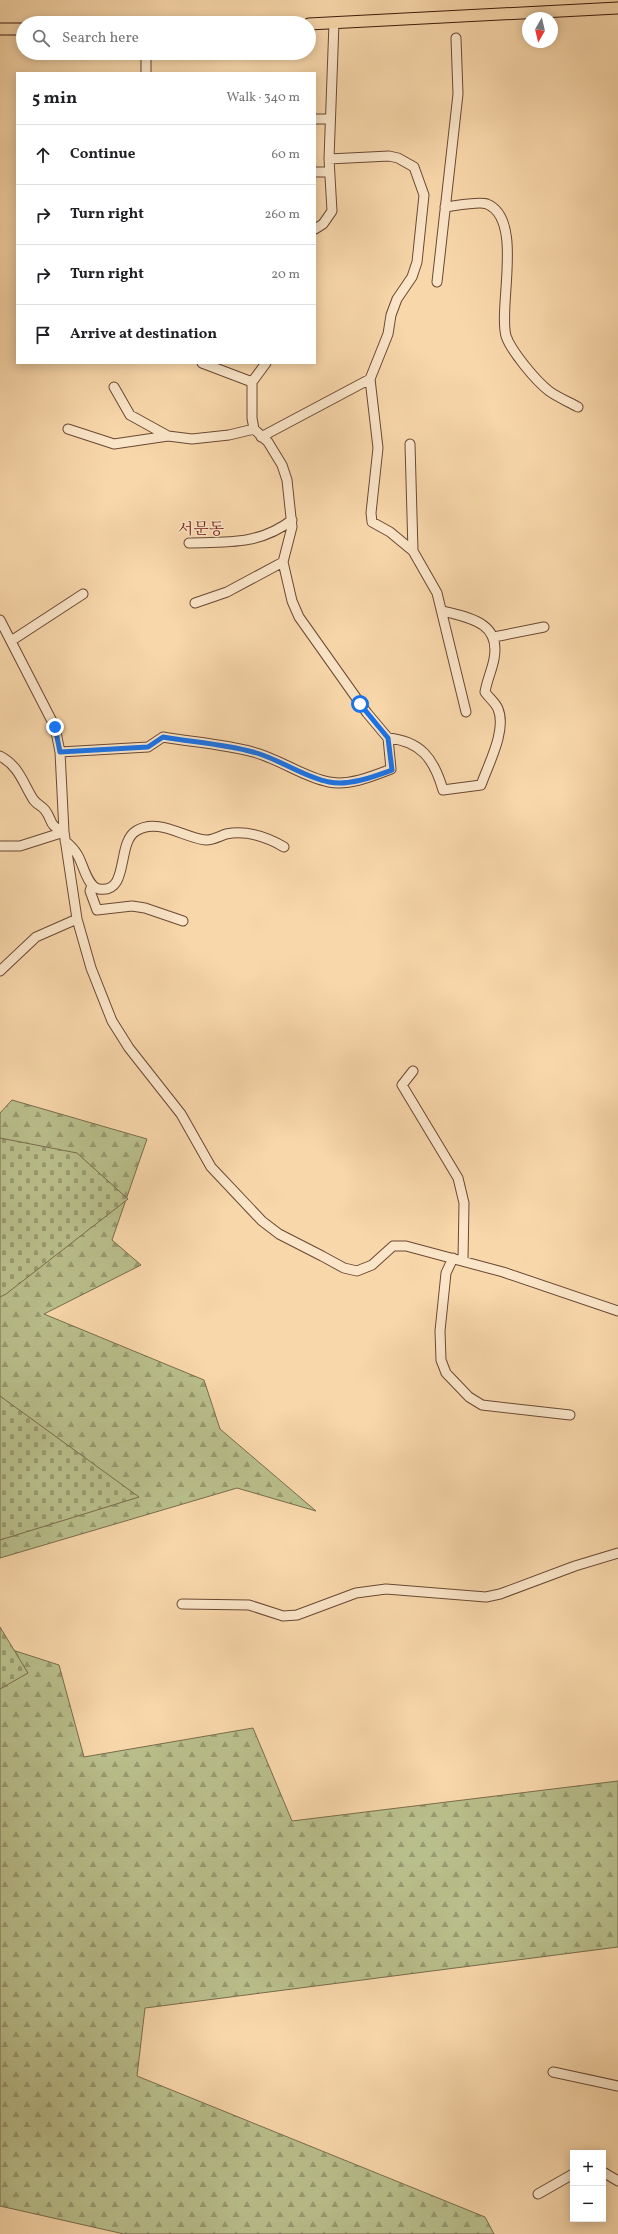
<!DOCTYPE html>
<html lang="en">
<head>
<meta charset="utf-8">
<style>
	:root { --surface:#fff; --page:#f2f2f2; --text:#202124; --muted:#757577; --line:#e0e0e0 }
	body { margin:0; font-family:Vollkorn,"Noto Serif KR",serif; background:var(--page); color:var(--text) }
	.controls { position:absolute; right:12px; bottom:12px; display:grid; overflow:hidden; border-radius:0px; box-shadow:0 2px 10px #0003 }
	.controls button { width:36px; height:36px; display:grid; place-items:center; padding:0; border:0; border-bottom:1px solid var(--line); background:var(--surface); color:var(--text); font:20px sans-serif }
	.compass { position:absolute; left:522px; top:12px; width:36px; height:36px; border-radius:50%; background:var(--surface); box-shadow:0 2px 10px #0003; rotate:188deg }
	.stop { position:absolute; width:12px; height:12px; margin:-9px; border:3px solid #1a73e8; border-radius:50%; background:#fff }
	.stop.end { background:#1a73e8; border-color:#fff; box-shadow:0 1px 4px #0008 }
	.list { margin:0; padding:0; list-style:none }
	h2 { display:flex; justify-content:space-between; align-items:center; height:52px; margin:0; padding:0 16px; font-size:17px }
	h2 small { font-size:13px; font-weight:400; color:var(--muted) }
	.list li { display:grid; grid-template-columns:26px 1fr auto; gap:12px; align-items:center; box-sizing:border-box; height:60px; padding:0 16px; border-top:1px solid var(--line) }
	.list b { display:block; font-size:15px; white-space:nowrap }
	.list em { font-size:13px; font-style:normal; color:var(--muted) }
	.icon { flex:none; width:22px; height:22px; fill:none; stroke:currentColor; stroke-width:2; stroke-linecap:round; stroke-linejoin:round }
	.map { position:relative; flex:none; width:618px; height:2234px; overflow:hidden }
	.search { position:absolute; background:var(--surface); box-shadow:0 2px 10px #0003; left:16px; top:16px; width:300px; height:44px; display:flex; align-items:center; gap:10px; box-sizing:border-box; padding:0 14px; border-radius:22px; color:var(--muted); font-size:15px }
	.panel { position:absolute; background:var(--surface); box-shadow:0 2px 10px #0003; left:16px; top:72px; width:300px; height:292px; border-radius:0px }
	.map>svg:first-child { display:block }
	.forest { fill:url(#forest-firs); stroke:#7a6c4c }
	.cemetery { fill:url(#cemetery-stones); stroke:#7a6c4c }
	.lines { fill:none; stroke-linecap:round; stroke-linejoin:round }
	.minor-casing { stroke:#6a4833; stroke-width:11 }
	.major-casing { stroke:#3b190b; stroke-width:13 }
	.minor { stroke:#fae5c8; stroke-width:9 }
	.major { stroke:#f8d7aa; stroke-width:11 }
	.route { stroke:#1a73e8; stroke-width:5 }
	.labels { text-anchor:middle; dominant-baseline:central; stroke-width:3; stroke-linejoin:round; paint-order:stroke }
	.quarter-label { font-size:16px; fill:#7a1f14; stroke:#fae5c8 }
</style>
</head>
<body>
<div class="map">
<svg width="618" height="2234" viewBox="0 0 618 2234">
	<defs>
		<pattern id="forest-firs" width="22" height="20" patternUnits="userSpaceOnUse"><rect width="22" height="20" fill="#b9bf8c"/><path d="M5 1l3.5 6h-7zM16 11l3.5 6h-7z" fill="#989a71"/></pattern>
		<pattern id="cemetery-stones" width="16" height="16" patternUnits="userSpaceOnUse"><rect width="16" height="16" fill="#b9bf8c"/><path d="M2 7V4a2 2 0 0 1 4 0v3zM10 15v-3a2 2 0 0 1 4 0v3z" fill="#989a71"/></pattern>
	</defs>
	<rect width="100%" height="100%" fill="#f8d7aa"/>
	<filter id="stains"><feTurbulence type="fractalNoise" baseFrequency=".005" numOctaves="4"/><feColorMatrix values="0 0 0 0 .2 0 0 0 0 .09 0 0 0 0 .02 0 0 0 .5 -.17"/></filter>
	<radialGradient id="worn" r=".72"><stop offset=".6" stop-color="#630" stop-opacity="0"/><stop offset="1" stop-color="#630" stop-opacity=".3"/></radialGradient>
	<path class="forest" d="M12,1100L147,1139L112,1240L141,1265L44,1314L204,1380L220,1429L316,1511L237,1488L0,1558V1113Z
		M0,1646L59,1665L84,1757L253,1728L292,1821L618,1781V1947L145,2008L137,2076L485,2217L494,2234H124L0,2206Z"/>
	<path class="cemetery" d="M0,1138L77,1153L128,1199L6,1294L0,1297Z
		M0,1396L139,1497L0,1540Z
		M0,1627L28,1673L0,1689Z"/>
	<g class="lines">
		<g class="minor-casing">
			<path id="minor" d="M334,23L329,159L389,156L398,158L414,167L424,195L417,262L412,277L397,299L391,315L388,334L370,379L378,448L371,513L372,522L390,532L413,551L437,593L466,712
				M146,53V73
				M315,119H330
				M315,172H329
				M445,207C454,206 479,201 487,204C524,219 498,306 506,336C511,351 536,381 549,391C557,397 569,402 578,407
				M315,229L323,224L332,211L329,159
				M437,282L458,94L456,38
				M202,363L252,382
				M266,363L252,382V418L254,429L268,442L282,465L287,480L292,527L283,562L292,601L299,617L367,713L388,738C421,741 434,759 443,790L481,785C488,765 507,730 498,709C496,703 489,698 485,692C487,680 492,670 494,659C501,622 469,618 443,611
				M114,387L130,415L168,436
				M68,429L114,444L168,436L192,439L229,435L254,429
				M261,437L370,379
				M410,444L413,551
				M189,543C228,542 259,545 292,520
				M195,603L227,592L283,562
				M0,620L55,727L60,752L64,832L77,919L91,968L112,1021L129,1048L181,1114L211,1167L262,1221L279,1234L322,1256L344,1268L357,1271L372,1265L393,1246H406L503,1272L618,1311
				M494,637L544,627
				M11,641L83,594
				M60,752L148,747L163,737C192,742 224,744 253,752C280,759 303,777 329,782C349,786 373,776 391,769L388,738
				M0,756C19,766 23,783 33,799C36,804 42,806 45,810C54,822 47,824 64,832
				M65,841C70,845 74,849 77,854C83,863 87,887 99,889C130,894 116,843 136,831C158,817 184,838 206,840C213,840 220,836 226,834C247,830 267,837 284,847
				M0,846H20L64,832
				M92,885L90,891L97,910L132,906L145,908L183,921
				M0,971L36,937L77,919
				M413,1071L402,1085L458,1178L464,1203L463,1260
				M453,1258L446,1273L440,1331L441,1360L446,1373L469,1397L482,1405L570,1415
				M182,1604L249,1605L283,1616L297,1615L356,1593L386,1589L486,1597L500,1594L575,1566L618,1553
				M553,2072L618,2086
				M603,2172L618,2181
				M538,2194L573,2174"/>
		</g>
		<g class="major-casing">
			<path id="major" d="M309,24L618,8
				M0,29H23"/>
		</g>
		<use href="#minor" class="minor"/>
		<use href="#major" class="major"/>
	</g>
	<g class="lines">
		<path class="route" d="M55,727L60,752L148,747L163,737C192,742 224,744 253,752C280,759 303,777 329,782C349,786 373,777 392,770L388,738L360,704"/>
	</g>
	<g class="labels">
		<g class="quarter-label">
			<text x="201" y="530">서문동</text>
		</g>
	</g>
	<rect width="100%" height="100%" filter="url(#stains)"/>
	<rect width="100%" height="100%" fill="url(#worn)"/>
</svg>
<div class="controls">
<button>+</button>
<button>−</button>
</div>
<svg class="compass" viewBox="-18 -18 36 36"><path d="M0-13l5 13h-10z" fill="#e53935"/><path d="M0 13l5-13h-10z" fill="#757577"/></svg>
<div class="stop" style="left:360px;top:704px"></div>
<div class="stop end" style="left:55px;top:727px"></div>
<div class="search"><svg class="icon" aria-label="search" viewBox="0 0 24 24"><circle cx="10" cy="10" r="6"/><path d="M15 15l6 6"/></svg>Search here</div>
<section class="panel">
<h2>5 min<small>Walk · 340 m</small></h2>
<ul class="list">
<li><svg class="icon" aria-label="ahead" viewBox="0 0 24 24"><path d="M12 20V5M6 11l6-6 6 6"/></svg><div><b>Continue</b></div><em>60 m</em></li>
<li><svg class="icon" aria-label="right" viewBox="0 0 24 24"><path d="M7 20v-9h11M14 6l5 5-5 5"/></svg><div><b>Turn right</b></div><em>260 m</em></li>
<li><svg class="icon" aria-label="right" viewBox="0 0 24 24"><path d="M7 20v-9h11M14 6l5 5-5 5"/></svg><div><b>Turn right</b></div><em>20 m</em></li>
<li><svg class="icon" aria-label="arrive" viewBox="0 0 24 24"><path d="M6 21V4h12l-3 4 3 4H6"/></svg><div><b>Arrive at destination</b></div></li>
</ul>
</section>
</div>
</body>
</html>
